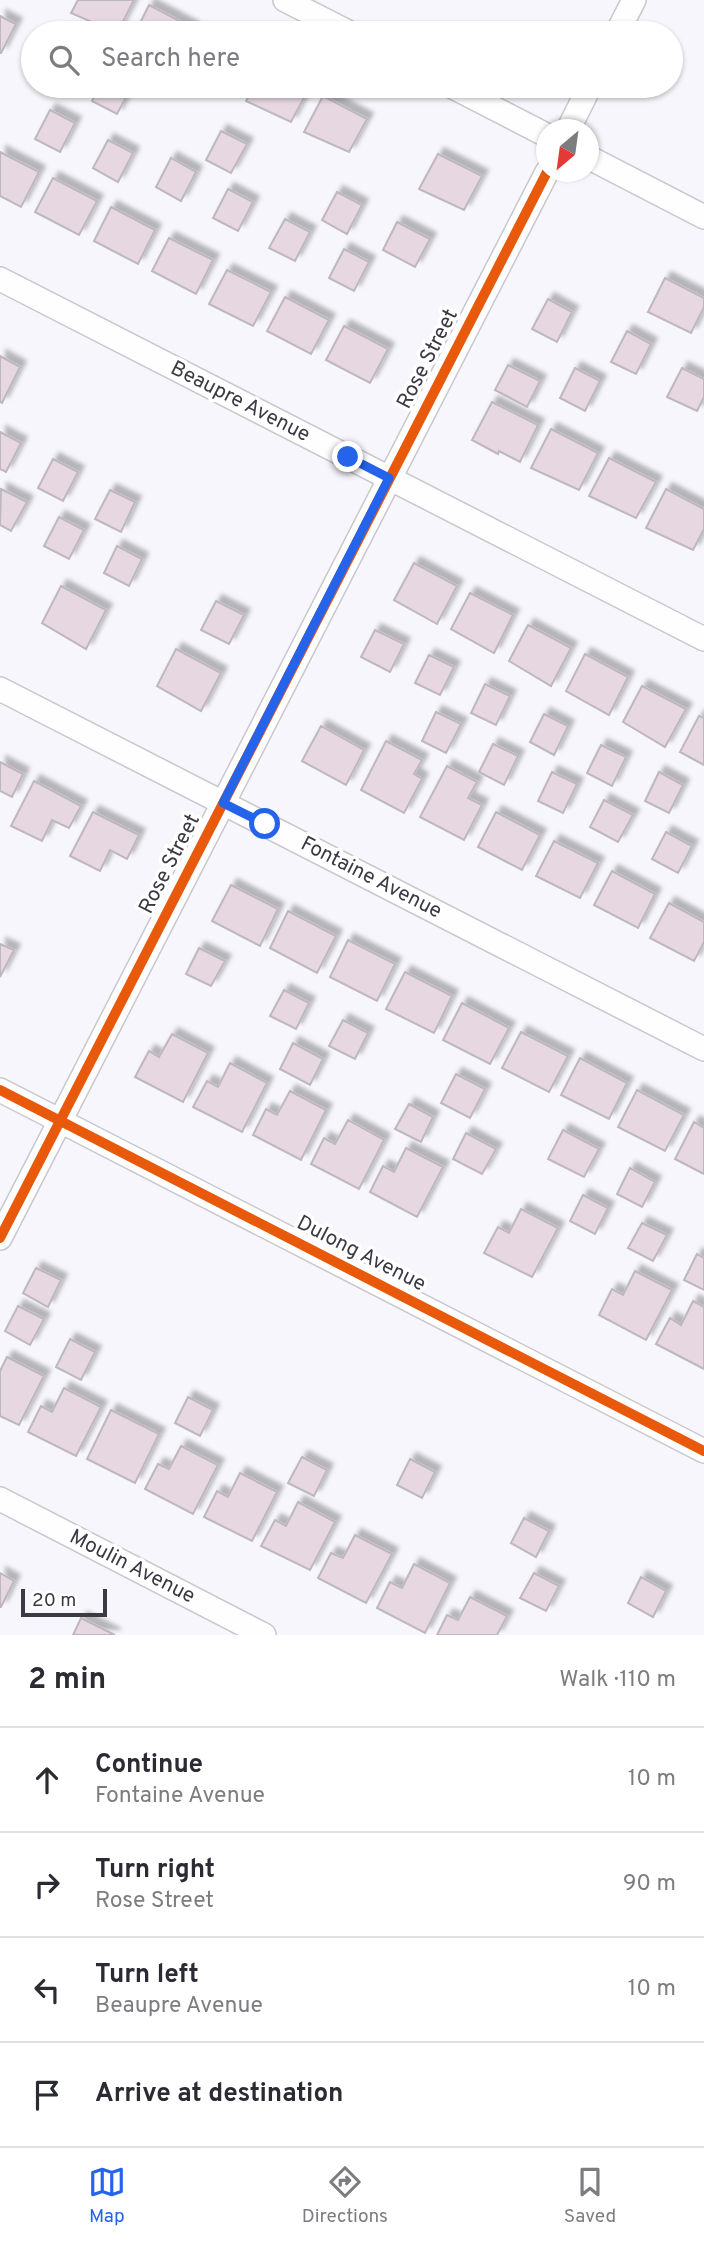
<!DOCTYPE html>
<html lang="en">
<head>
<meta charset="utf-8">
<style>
	:root { --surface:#fff; --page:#f7f7f7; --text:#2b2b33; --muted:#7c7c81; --line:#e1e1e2; --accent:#2563eb }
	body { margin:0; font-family:Overpass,sans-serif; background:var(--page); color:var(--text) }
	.compass { position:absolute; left:536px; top:119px; width:63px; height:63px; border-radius:50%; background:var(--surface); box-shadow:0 2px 5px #0004; rotate:209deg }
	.scale { position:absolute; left:21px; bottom:18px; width:86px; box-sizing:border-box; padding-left:7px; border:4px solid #3b3a44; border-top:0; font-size:19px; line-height:24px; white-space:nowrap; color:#3b3a44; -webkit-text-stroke:5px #fff; paint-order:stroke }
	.stop { position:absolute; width:21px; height:21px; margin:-16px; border:5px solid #2563eb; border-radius:50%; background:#fff }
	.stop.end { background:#2563eb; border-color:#fff; box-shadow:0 2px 7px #0008 }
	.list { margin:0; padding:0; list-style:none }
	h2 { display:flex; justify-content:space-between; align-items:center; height:91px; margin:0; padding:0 28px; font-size:30px }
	h2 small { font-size:23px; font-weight:400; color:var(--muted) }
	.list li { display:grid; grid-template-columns:46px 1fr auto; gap:21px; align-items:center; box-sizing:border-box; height:105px; padding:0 28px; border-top:2px solid var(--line) }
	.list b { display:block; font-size:26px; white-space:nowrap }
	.list p { margin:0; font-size:23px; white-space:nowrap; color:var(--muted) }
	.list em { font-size:23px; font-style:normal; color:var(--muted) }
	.icon { flex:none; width:38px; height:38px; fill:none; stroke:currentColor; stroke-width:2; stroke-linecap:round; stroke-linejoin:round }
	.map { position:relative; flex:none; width:704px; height:1635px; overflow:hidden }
	.search { position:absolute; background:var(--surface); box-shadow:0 2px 5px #0004; left:21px; right:21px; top:21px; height:77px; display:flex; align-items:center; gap:18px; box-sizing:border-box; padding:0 24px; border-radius:38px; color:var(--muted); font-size:26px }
	.sheet { height:511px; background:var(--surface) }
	nav { display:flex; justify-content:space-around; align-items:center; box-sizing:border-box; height:98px; border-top:2px solid var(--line); background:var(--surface); font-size:19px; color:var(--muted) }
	nav a { display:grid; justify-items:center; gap:4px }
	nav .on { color:var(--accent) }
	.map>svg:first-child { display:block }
	.building { fill:#e6d7e1; stroke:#beb8be; stroke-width:2; filter:url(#shadow) }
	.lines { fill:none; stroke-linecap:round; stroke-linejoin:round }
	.minor-casing { stroke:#c7c7ce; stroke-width:26 }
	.minor { stroke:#fefeff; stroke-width:23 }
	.cycleway-casing { stroke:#fff; stroke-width:15 }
	.cycleway { stroke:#e8590c; stroke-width:10 }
	.route { stroke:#2563eb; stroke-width:9 }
	.labels { text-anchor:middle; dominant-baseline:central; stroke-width:7; stroke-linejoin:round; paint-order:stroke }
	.street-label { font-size:21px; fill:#3b3a44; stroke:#fff }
</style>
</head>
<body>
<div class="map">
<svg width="704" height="1635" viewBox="0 0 704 1635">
	<defs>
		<filter id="shadow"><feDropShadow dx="6" dy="-6" stdDeviation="2" flood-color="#0004"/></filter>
	</defs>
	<rect width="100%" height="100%" fill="#f6f6fc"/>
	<path class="building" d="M78,0H134L117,33L71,13Z
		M149,5L193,28L190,33H135Z
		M0,16L16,24L1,53H0Z
		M100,86H132L117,114L92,101Z
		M254,86H305L309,88L291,122L246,101Z
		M323,96L367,119L349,152L304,132Z
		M50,110L75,123L60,152L35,139Z
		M221,131L247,144L231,173L206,160Z
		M108,140L133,153L118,182L93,168Z
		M0,152L39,172L21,207L0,196Z
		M438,154L482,176L464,210L419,189Z
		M171,158L196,172L181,201L156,187Z
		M53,178L97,201L79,235L35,212Z
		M228,189L253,202L238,231L213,218Z
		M337,192L362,205L347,234L322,220Z
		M111,207L155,230L138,264L94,241Z
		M285,219L310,232L295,261L269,248Z
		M397,222L430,239L415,267L383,250Z
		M169,238L213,260L196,294L152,271Z
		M344,249L369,262L354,291L329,278Z
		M227,270L271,292L253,326L209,304Z
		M665,278L704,298V307L691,333L648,312Z
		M285,297L329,320L311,354L267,331Z
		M548,299L572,312L557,342L532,329Z
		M344,326L388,349L370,383L326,360Z
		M627,331L651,344L636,374L611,362Z
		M0,356L20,367L2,403L0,402Z
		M508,365L540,381L527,407L495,390Z
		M575,368L600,381L585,411L560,398Z
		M682,368L704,379V397L697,411L667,397Z
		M492,402L538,425L520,462L499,451L498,454L472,440Z
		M551,429L598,453L579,490L531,468Z
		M0,432L21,443L6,472L0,469Z
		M609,458L656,482L636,518L589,496Z
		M53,459L78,472L63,501L38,488Z
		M1,489L27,502L11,531L0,525Z
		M666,489L704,509V529L693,550L646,528Z
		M110,490L135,502L121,532L95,519Z
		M59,517L84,530L69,559L44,546Z
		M117,546L142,559L129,586L104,573Z
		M414,563L457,586L437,624L394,600Z
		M61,586L106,610L86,649L42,623Z
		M470,593L513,615L494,653L451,629Z
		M216,601L244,615L229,644L201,630Z
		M528,625L571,648L551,686L509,661Z
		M375,630L404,644L390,672L361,657Z
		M176,649L221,673L201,711L157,686Z
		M585,654L628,677L609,715L566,691Z
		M429,655L454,667L440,695L415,683Z
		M485,684L510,696L496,725L471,713Z
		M642,686L686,709L665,747L623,722Z
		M436,712L461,724L446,753L422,741Z
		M544,714L568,726L554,755L530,742Z
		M699,716L704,718V765L680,752Z
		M321,726L364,750L346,785L302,761Z
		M386,741L422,760L414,774L422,779L404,813L361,790Z
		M493,744L518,756L504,785L479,772Z
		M601,745L626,757L612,786L587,773Z
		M0,762L23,774L12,797L0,791Z
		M447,766L477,782L468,798L482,805L464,840L420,817Z
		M552,772L577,784L563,813L538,801Z
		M659,772L683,785L669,813L645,801Z
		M34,781L81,806L69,828L52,820L42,841L11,826Z
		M604,800L633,815L618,842L590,827Z
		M93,812L139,835L127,859L110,850L100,871L70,856Z
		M496,812L540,835L522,870L478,847Z
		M666,832L692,846L678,873L652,859Z
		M554,841L598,863L580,898L536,876Z
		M612,871L655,894L638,928L594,905Z
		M231,885L278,909L260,946L212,921Z
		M669,903L704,922V942L694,961L650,938Z
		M288,911L336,936L317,973L270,948Z
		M348,940L395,964L377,1001L330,977Z
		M0,944L14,950L0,977Z
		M199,948L225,961L211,986L186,974Z
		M405,972L452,996L434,1033L386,1009Z
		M284,990L309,1003L296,1029L270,1016Z
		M462,1003L509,1028L490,1064L443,1040Z
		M343,1020L368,1033L355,1059L329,1046Z
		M521,1032L568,1056L549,1092L502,1068Z
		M172,1034L208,1053L183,1102L135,1077L149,1051L159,1057Z
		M293,1043L323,1059L310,1085L280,1069Z
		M580,1058L627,1083L609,1119L561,1095Z
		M230,1063L267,1083L242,1132L193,1107L207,1081L218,1087Z
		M456,1074L485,1089L470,1118L441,1103Z
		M637,1090L684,1115L665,1151L618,1127Z
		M290,1091L326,1110L301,1160L253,1135L266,1109L277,1115Z
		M409,1104L433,1117L421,1142L395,1129Z
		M348,1120L384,1140L359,1189L311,1164L324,1138L335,1144Z
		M694,1122L704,1128V1174L675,1159Z
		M563,1130L599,1149L584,1177L548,1159Z
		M466,1133L496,1149L482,1174L453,1159Z
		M406,1148L443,1167L417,1217L370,1192L383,1166L394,1172Z
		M630,1168L655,1182L642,1207L617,1194Z
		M583,1195L608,1208L595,1234L570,1221Z
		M521,1209L558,1228L532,1277L484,1253L498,1227L509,1233Z
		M642,1223L667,1235L653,1261L628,1248Z
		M697,1254L704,1258V1290L684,1280Z
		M36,1268L61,1280L48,1307L23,1293Z
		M635,1271L672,1290L646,1340L599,1315L612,1289L623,1295Z
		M693,1301L704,1307V1369L656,1344L670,1318L681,1325Z
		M18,1306L44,1319L30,1345L5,1331Z
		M70,1339L95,1352L81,1380L56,1367Z
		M7,1357L44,1376L19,1425L0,1416V1371Z
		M64,1388L101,1407L76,1456L28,1432L41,1406L52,1412Z
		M188,1397L213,1410L200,1436L175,1423Z
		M111,1410L159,1434L135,1483L87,1459Z
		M181,1446L218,1465L193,1514L145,1489L158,1464L169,1469Z
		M302,1457L327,1470L314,1496L288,1483Z
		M410,1459L435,1472L422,1498L397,1485Z
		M240,1473L277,1492L252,1541L204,1517L217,1491L228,1497Z
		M298,1502L335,1522L310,1570L261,1546L275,1520L286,1526Z
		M524,1518L549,1531L536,1557L511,1543Z
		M355,1535L392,1554L366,1603L318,1578L331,1553L343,1558Z
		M414,1564L450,1583L425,1633L377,1608L390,1582L402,1588Z
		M0,1573L14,1581L1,1607H0Z
		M534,1573L559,1586L546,1611L520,1598Z
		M641,1577L666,1591L653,1617L628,1603Z
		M470,1597L507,1616L497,1635H437L447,1615L458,1620Z
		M81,1618L115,1635H73Z"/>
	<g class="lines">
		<g class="minor-casing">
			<path id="minor" d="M285,0L350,33
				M617,33L634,0
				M451,86L546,135
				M568,130L590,86
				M588,157L704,217
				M0,279L704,639
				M0,689L704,1049
				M0,1090L704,1451
				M0,1238L547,172
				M0,1499L264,1635"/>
		</g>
		<use href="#minor" class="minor"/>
		<g class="cycleway-casing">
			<path id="cycleway" d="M0,1090L704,1451
				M0,1238L547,172"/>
		</g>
		<use href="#cycleway" class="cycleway"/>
	</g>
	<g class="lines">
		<path class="route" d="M265,824L223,803L389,478L348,457"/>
	</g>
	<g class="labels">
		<g class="street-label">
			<text transform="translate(428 359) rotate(-63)">Rose Street</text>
			<text transform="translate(240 402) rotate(27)">Beaupre Avenue</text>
			<text transform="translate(170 864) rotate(-63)">Rose Street</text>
			<text transform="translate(371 878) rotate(27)">Fontaine Avenue</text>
			<text transform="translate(361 1254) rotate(27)">Dulong Avenue</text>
			<text transform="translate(132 1567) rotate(27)">Moulin Avenue</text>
		</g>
	</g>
</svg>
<svg class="compass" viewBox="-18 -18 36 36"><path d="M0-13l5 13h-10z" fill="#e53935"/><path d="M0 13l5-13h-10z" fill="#7c7c81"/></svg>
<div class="scale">20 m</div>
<div class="stop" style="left:265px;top:824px"></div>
<div class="stop end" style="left:348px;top:457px"></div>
<div class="search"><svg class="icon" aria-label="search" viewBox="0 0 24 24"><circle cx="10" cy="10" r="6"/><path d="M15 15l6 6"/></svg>Search here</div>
</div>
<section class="sheet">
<h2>2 min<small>Walk · 110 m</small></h2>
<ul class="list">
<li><svg class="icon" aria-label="ahead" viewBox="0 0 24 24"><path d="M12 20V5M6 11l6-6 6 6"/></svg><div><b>Continue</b><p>Fontaine Avenue</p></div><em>10 m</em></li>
<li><svg class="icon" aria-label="right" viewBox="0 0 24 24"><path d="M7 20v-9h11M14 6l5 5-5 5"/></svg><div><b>Turn right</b><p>Rose Street</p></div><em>90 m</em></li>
<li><svg class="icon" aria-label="left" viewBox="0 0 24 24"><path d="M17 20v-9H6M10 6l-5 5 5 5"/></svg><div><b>Turn left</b><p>Beaupre Avenue</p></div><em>10 m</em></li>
<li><svg class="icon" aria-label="arrive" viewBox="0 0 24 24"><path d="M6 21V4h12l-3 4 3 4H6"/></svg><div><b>Arrive at destination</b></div></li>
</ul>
</section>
<nav>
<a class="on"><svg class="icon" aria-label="map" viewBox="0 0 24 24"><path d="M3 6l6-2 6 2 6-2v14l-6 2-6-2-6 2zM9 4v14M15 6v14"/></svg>Map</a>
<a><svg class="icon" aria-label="directions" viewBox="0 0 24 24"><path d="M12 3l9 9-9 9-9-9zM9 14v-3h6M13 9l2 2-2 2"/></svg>Directions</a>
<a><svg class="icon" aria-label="saved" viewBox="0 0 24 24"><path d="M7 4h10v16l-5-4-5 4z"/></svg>Saved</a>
</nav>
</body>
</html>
